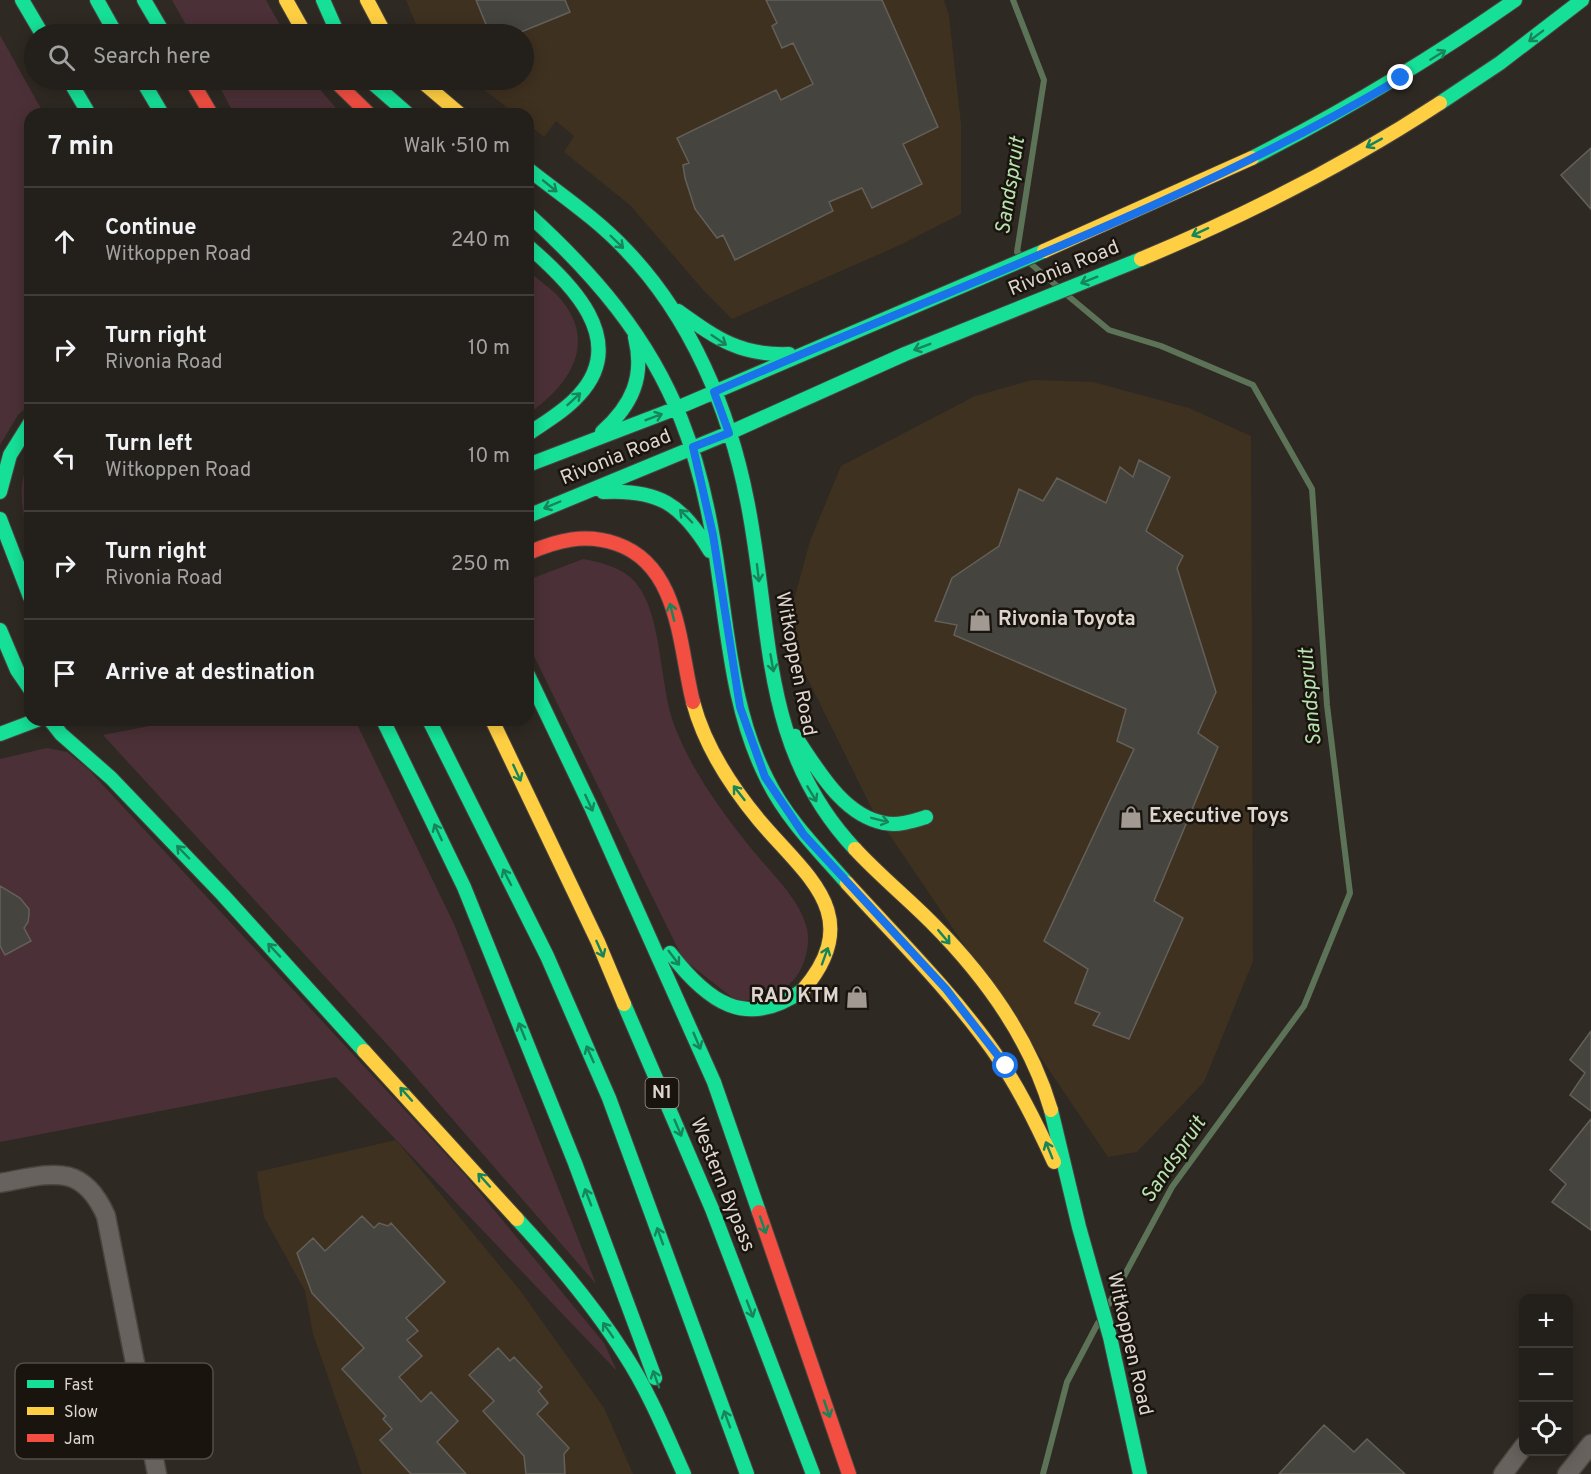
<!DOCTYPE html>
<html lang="en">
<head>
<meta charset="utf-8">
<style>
	:root { --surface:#231f1a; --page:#2f2c27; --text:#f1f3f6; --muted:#a3a2a2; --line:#403d39 }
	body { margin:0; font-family:Overpass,sans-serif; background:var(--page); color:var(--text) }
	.controls { position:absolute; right:18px; bottom:18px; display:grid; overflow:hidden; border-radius:12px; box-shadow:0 3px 15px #0003 }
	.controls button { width:54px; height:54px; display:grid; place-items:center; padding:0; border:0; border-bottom:2px solid var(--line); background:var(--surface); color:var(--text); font:30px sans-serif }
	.stop { position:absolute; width:18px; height:18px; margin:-14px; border:4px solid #1a73e8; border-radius:50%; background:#fff }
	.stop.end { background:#1a73e8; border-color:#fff; box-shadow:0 2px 6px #0008 }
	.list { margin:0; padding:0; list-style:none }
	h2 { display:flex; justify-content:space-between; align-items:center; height:78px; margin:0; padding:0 24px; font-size:26px }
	h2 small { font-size:20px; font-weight:400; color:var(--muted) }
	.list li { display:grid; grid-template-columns:39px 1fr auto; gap:18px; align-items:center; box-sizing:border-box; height:108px; padding:0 24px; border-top:2px solid var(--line) }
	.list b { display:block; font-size:22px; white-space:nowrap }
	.list p { margin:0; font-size:20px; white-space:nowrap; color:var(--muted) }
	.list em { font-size:20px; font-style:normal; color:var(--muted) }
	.icon { flex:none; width:33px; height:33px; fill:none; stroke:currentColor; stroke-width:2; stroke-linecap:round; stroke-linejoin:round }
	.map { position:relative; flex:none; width:1591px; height:1474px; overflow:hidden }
	.search { position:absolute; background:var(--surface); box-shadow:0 3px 15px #0003; left:24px; top:24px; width:510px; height:66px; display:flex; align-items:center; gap:15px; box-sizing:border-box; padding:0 21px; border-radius:33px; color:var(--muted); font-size:22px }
	.panel { position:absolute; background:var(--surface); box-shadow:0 3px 15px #0003; left:24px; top:108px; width:510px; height:618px; border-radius:18px }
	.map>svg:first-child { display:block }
	.built { fill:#3f3120 }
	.green { fill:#4b3037 }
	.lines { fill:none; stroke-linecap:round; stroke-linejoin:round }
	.stream { stroke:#5c7357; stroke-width:6 }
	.building { fill:#46443e; stroke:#63605a; stroke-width:1.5 }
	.street-casing { stroke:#4b453f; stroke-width:21 }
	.fast-casing { stroke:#4b453f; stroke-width:16 }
	.slow-casing { stroke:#4b453f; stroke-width:16 }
	.jam-casing { stroke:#4b453f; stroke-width:16 }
	.street { stroke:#67625d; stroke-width:18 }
	.fast { stroke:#16e098; stroke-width:14 }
	.slow { stroke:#ffcf43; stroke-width:14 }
	.jam { stroke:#f24e42; stroke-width:14 }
	.oneway { stroke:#17845a }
	.route { stroke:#1a73e8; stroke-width:8 }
	.labels { text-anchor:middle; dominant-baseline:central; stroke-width:5; stroke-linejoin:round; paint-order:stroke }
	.shield { fill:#19140e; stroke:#a39c94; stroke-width:1.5 }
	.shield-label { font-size:18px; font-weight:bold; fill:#ded6ce }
	.street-label { font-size:20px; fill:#ded6ce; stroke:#19140e }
	.poi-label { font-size:20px; font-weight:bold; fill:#ded6ce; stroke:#19140e; text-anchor:start }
	.water-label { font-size:21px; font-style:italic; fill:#b8e3af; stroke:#19140e }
	.key { fill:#19140e; stroke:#544e48; stroke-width:1.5 }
	.key-label { font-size:16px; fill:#ded6ce }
</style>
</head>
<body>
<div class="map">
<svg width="1591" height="1474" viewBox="0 0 1591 1474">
	<rect width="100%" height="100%" fill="#2f2923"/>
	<path class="built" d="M406,0H944L949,16L961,124V214L902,244L732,319L704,291L630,205L564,152L574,136L556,121L544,137L528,124V114H515L472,80H524V34H420Z
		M1032,380L1093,382L1189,408L1251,436L1253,961L1204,1082L1137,1152L1108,1157L872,809L785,633L810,541L841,466L975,396Z
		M396,1140L519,1289L604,1408L633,1474H362L313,1334L305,1291L264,1217L257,1172Z"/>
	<path class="green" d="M172,0H266L285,34H191Z
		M0,35L44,114H30V404L18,415L0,445Z
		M216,80H312L341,114H234Z
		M528,271C537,279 548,286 557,295C600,341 570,385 528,414Z
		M30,458V541C22,511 16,487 30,458Z
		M583,559C600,562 624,568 636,583C663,616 659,687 675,727C692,771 721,811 750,847C769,871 800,898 807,929C811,947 803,975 787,986C775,995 753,998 739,1003L683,959L528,644V580Z
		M180,720H355L454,924L596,1284L395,1053L103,735Z
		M47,748L67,752L88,769L466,1176L604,1343L617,1371L336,1077L0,1142V759Z"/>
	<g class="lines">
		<path class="stream" d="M1013,0L1044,80L1017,252L1021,255
			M1031,264L1057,286
			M1067,295L1109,330L1161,346L1253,385L1312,489L1327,705L1350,893L1304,1006L1172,1187L1109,1304
			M1043,1474L1067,1382L1098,1323"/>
	</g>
	<path class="building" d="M476,0H565L570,12L516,34H490Z
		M766,0H882L938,127L903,144L922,184L872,208L862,188L829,202L833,211L735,260L723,235L717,238L695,209L685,178L683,165L689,163L677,138L776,90L781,100L813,84L793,43L782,48L772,26L777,23Z
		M1591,148V209L1561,175Z
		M1139,460L1170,477L1146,531L1183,556L1177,568L1216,692L1198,733L1218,747L1154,901L1183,918L1129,1039L1093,1025L1100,1013L1075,1003L1088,969L1044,941L1134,749L1117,741L1126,709L954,635L957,625L935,621L952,578L999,546L1019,489L1043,501L1057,478L1106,503L1120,467L1133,477Z
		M0,886L20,898L29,909V915L28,922L24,928L31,941L5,955L0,946Z
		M1591,1031V1111L1570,1095L1585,1073L1570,1060Z
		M1591,1119V1230L1552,1202L1566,1184L1550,1170Z
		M362,1216L374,1228L379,1223L388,1226L391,1223L445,1282L406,1318L418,1331L407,1340L422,1356L399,1377L421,1402L431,1392L458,1421L437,1442L466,1474H411L380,1440L392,1429L383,1419L386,1416L342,1369L364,1348L312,1293L297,1253L313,1238L325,1251Z
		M498,1348L510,1361L514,1357L542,1387L538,1391L548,1403L537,1414L569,1448L564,1454L565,1474H526L524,1456L483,1411L494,1401L469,1375Z
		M1324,1425L1354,1452L1367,1439L1405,1474H1279Z"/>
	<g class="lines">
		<g class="street-casing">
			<path id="street" d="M0,1183C50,1174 82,1161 106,1216L157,1474
				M1503,1474L1524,1446
				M1567,1474L1591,1444"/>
		</g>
		<g class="fast-casing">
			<path id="fast" d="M22,0L42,34
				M97,0L116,34
				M144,0L164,34
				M323,0L338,34
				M69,80L89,114
				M142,80L162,114
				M369,80L408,114
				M1440,103L1500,63L1582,0
				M1252,158C1344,111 1431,59 1515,0
				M528,169C561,195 597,219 626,250C691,318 729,409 747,500C773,628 759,747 855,849
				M528,214C593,273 648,336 681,419C701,469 712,524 719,577C729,646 735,716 767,779C786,818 818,850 847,883
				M528,246C570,282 630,340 579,395C565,411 545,422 528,434
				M678,311C716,338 740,356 789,354
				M602,432C632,405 645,377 635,337
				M528,465L677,408L1044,251
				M0,492L10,455L30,423
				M603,492C659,489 681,504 710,551
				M528,516L729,433L905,354L1141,259
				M0,519L30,597
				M0,630L17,670L30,689
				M528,675L591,807L714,1082L759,1212
				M50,720L61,734L111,778L223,895L364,1051
				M383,720L464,887L575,1163L655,1378
				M429,720L547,956L609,1098L747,1474
				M0,734L37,720
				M795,736C817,768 842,815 884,823C898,826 913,821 926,817
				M670,953C707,1001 746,1031 803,990
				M624,1004L712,1209L813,1474
				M1051,1110L1079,1227L1110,1337L1140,1474
				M517,1219C556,1261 594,1306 625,1355C649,1392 666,1434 684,1474"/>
		</g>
		<g class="slow-casing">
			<path id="slow" d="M286,0L305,34
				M367,0L385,34
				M420,80L460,114
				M1044,251L1252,158
				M1141,259C1244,216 1347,164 1440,103
				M693,702C705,747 730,785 759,820C805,875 867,915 803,990
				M492,720L598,942L624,1004
				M855,849C879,875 906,897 931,922C984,975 1030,1039 1051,1110
				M847,883C896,937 949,989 992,1049C1017,1084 1036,1123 1054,1162
				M364,1051L517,1219"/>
		</g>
		<g class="jam-casing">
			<path id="jam" d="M191,80L211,114
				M334,80L369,114
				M528,553C558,540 585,533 617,544C680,566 679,647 693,702
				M759,1212L849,1474"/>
		</g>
		<use href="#street" class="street"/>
		<use href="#fast" class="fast"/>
		<use href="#slow" class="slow"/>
		<use href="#jam" class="jam"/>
	</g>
	<defs><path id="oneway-shaft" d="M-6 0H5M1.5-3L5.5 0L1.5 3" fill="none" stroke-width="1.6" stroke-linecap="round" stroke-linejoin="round" transform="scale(1.5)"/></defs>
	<g class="oneway">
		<use href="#oneway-shaft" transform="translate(1536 36) rotate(143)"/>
		<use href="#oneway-shaft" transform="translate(1438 55) rotate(-32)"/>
		<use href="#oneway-shaft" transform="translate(1374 143) rotate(151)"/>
		<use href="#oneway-shaft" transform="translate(550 186) rotate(39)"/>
		<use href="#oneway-shaft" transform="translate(1200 232) rotate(155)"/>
		<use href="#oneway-shaft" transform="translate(617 242) rotate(44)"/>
		<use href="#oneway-shaft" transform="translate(1089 280) rotate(158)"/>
		<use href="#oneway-shaft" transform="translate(719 340) rotate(34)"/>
		<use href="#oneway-shaft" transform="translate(922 347) rotate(159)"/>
		<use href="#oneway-shaft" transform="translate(574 399) rotate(-43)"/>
		<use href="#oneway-shaft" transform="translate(654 417) rotate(-21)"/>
		<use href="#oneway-shaft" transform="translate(552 505) rotate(157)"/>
		<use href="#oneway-shaft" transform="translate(686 516) rotate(-134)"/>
		<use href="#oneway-shaft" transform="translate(758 573) rotate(83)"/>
		<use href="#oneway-shaft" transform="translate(672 612) rotate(-104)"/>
		<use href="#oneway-shaft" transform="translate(772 663) rotate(80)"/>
		<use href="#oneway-shaft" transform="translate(517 773) rotate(65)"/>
		<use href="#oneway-shaft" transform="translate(739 793) rotate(-128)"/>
		<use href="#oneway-shaft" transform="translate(812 794) rotate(59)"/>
		<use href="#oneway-shaft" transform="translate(589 803) rotate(65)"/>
		<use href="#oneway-shaft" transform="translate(880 820) rotate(14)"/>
		<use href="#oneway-shaft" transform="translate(438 832) rotate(-115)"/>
		<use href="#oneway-shaft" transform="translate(183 852) rotate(-134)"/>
		<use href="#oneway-shaft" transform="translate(507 877) rotate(-117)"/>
		<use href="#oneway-shaft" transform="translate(944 937) rotate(50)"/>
		<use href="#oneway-shaft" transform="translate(600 949) rotate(66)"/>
		<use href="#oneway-shaft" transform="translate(274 950) rotate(-133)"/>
		<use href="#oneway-shaft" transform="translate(825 956) rotate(-70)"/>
		<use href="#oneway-shaft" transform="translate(674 958) rotate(53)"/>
		<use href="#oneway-shaft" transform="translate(522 1031) rotate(-112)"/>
		<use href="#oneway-shaft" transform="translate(697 1041) rotate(67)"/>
		<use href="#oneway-shaft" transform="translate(590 1054) rotate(-114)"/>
		<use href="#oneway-shaft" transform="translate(406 1094) rotate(-132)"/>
		<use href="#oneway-shaft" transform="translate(678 1128) rotate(67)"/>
		<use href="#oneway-shaft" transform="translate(1049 1150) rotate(-112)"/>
		<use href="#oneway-shaft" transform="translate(484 1180) rotate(-132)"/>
		<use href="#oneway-shaft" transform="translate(588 1197) rotate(-111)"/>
		<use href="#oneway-shaft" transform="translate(763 1225) rotate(71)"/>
		<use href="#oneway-shaft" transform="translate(660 1236) rotate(-110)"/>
		<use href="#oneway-shaft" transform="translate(750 1309) rotate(69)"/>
		<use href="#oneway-shaft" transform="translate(608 1330) rotate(-125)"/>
		<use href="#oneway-shaft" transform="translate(656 1379) rotate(-110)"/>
		<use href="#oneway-shaft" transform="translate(827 1409) rotate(71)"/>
		<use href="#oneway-shaft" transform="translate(727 1419) rotate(-110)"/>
	</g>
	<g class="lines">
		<path class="route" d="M1006,1066L946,989L804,835L765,777L740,707L713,535L693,447L729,433L714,392C944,290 1184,207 1401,78"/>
	</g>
	<defs>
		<g id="shop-bare" transform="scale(1.8)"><path d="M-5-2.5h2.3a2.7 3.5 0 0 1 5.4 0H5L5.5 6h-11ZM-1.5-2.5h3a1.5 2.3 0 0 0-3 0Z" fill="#a19992" stroke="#19140e" stroke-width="2.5" paint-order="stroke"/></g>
	</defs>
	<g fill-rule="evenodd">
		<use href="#shop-bare" x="980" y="620"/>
		<use href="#shop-bare" x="1131" y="817"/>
		<use href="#shop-bare" x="857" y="997"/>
	</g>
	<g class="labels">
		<rect class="shield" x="645.5" y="1078" width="33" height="30" rx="4.5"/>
		<g class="shield-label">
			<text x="662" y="1093">N1</text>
		</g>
		<g class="street-label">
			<text transform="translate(1064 269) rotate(-22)">Rivonia Road</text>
			<text transform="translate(616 458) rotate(-22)">Rivonia Road</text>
			<text transform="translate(795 664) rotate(79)">Witkoppen Road</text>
			<text transform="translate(722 1185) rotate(68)">Western Bypass</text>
			<text transform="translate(1129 1344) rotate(77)">Witkoppen Road</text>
		</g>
		<g class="poi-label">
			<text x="998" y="620">Rivonia Toyota</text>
			<text x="1149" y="817">Executive Toys</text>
			<text x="839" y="997" text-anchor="end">RAD KTM</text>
		</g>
		<g class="water-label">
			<text transform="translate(1011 186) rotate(-81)">Sandspruit</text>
			<text transform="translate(1311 697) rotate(-95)">Sandspruit</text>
			<text transform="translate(1174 1160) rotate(-56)">Sandspruit</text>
		</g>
	</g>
	<rect x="15" y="1363" width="198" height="96" rx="9" class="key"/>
	<rect x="27" y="1380" width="27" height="8" fill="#16e098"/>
	<rect x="27" y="1407" width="27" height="8" fill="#ffcf43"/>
	<rect x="27" y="1434" width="27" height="8" fill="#f24e42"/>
	<g class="key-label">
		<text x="64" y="1390">Fast</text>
		<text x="64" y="1417">Slow</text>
		<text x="64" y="1444">Jam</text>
	</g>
</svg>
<div class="controls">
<button>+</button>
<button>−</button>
<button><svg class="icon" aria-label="locate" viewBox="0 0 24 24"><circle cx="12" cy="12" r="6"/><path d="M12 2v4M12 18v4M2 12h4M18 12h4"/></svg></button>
</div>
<div class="stop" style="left:1006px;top:1066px"></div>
<div class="stop end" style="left:1401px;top:78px"></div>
<div class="search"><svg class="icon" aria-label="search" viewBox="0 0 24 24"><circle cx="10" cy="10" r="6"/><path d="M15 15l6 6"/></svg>Search here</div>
<section class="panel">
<h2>7 min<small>Walk · 510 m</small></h2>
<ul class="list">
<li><svg class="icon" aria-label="ahead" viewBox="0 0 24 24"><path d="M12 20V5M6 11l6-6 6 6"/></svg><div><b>Continue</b><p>Witkoppen Road</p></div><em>240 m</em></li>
<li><svg class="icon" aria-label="right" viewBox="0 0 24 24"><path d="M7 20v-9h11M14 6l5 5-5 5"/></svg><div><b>Turn right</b><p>Rivonia Road</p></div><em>10 m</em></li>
<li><svg class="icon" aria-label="left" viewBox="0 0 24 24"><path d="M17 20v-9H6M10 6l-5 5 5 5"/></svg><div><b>Turn left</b><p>Witkoppen Road</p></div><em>10 m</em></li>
<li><svg class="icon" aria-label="right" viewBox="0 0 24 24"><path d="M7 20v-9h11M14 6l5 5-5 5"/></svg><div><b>Turn right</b><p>Rivonia Road</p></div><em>250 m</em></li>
<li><svg class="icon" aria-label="arrive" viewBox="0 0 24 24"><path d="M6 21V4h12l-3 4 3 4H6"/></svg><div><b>Arrive at destination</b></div></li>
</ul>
</section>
</div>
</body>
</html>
